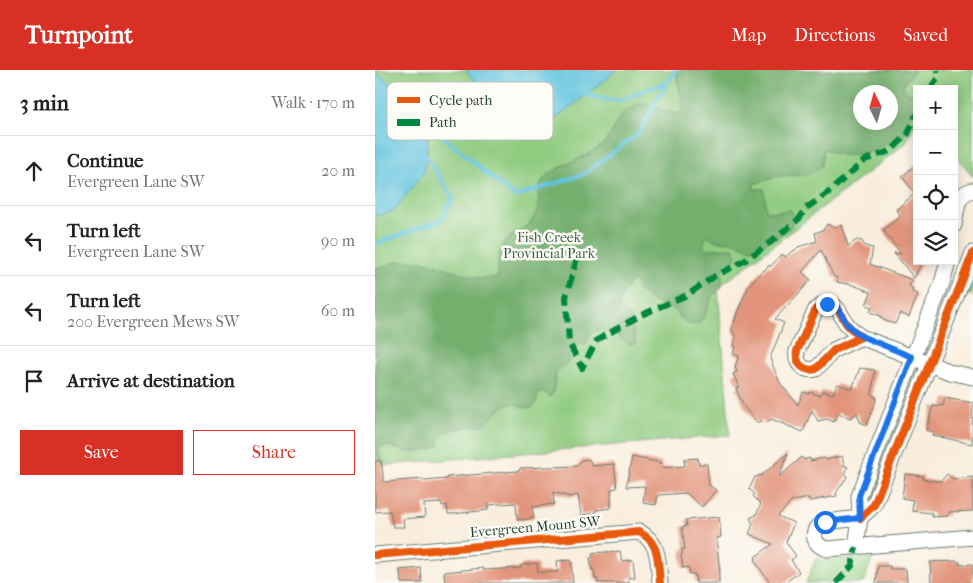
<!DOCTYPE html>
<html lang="en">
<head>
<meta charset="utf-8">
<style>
	:root { --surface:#fff; --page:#f6f6f6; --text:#222; --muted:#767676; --line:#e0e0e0; --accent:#d93025 }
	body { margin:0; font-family:"IM FELL French Canon",serif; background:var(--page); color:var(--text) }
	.controls { position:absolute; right:15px; top:15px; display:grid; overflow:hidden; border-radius:0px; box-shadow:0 2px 12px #0003 }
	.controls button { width:45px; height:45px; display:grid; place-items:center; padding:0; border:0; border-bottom:1px solid var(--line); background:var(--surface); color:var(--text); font:25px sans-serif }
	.compass { position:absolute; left:478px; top:15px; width:45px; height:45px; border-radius:50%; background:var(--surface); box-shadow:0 2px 12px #0003; rotate:355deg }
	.stop { position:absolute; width:15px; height:15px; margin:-11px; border:4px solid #1a73e8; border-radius:50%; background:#fff }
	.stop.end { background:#1a73e8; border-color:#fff; box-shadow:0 1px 5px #0008 }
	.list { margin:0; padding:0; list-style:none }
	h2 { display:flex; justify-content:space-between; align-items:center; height:65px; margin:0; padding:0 20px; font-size:21px }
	h2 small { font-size:16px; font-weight:400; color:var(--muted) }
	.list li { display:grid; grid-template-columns:32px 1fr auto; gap:15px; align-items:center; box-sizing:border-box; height:70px; padding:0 20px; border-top:1px solid var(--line) }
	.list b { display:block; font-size:19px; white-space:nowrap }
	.list p { margin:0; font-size:16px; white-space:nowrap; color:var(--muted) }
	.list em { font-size:16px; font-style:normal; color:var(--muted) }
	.actions { display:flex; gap:10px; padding:15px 20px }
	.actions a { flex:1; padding:11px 0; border:1px solid var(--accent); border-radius:0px; text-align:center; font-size:18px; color:var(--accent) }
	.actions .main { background:var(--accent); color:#fff }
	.icon { flex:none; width:28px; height:28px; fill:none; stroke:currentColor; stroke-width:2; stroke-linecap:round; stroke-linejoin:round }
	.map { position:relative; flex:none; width:598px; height:513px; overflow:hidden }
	header { display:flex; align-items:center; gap:30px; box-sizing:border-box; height:70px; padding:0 25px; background:var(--accent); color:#fff }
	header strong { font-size:24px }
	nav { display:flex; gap:28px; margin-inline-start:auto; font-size:18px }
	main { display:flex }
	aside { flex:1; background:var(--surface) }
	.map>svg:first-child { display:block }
	.green { fill:#90cb80; stroke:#58845a; fill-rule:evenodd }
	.forest { fill:#74af6e; stroke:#4a7651; fill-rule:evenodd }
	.water { fill:#60c3de; stroke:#408089 }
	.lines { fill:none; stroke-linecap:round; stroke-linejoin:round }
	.stream { stroke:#60c3de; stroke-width:4 }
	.building { fill:#e2947c }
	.street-casing { stroke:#6b7b70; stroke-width:17 }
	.street { stroke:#fff; stroke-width:15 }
	.quiet { stroke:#00873e; stroke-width:6; stroke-dasharray:12 6; stroke-linecap:butt }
	.cycleway-casing { stroke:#fdfcf7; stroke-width:11 }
	.cycleway { stroke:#e8590c; stroke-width:8 }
	.route { stroke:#1a73e8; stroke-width:6 }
	.labels { text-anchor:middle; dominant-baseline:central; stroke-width:5; stroke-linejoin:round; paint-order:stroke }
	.park-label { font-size:14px; fill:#3b6047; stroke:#fdfcf7 }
	.street-label { font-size:14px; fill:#1f3d34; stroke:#fdfcf7 }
	.key { fill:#fdfcf7; stroke:#bac3bc; stroke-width:1 }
	.key-label { font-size:14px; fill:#1f3d34 }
</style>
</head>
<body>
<header>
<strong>Turnpoint</strong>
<nav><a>Map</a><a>Directions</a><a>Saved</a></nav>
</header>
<main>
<aside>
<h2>3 min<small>Walk · 170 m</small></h2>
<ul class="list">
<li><svg class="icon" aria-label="ahead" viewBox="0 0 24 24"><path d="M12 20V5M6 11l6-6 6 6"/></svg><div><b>Continue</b><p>Evergreen Lane SW</p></div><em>20 m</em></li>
<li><svg class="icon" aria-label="left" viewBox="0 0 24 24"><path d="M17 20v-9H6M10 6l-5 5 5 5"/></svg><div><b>Turn left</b><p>Evergreen Lane SW</p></div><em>90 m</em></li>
<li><svg class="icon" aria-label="left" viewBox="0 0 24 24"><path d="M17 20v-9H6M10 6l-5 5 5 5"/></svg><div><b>Turn left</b><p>200 Evergreen Mews SW</p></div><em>60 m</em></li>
<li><svg class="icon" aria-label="arrive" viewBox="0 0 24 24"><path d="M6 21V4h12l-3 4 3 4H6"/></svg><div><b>Arrive at destination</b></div></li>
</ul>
<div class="actions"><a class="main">Save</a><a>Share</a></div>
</aside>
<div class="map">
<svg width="598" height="513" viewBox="0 0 598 513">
	<rect width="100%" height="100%" fill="#fdfcf7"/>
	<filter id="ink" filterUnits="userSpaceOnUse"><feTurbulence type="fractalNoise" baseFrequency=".02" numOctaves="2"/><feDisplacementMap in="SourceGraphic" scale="10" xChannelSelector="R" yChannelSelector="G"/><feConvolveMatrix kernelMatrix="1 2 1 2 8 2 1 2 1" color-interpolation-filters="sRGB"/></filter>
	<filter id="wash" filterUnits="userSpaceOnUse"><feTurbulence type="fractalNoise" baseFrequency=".0096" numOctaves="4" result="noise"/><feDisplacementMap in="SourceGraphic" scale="20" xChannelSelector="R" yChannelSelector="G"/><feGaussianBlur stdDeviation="1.12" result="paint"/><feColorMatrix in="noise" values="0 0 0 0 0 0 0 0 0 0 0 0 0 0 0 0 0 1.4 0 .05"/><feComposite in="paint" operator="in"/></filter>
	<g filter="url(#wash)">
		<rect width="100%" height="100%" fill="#f9eede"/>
		<path class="green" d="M0,0H598V107L579,82V19H542V51L531,73L343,218L355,365L0,396ZM486,22H516V52H486Z
			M598,203V225L589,226Z
			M498,487L488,513H431L441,488L447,490Z"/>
		<path class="forest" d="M303,0H540L528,15C530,23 534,24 542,24V43H539L534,46C534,52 533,59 529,65C524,72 516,71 509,75C495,81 483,87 467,85C461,84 456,80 449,79L447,96L443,100L432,105L405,106L378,114L379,119H389L391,140L397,142L413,140L418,143L419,148L415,158L383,178L377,179L356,172L341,171L332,165L328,175L332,179L358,178C365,187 357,195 348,198L347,218L337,226L330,246L323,254C312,256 306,251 302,241L281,233L267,223L263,220L262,215L258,210C253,214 244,230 244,237L256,248L261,273C250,276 248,269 240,263C235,259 221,258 216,263C214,266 212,271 210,274H205L196,280L194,291L181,302L178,323L175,327L169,322L163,324L160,335L156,338L144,336L139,333C122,336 121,346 109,355C96,357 60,356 64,376L59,379L32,382L10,375L5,378L4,383L8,393L4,398L0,399V198L12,196L14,193C28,191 40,190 54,193C76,198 99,212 123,207C124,200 122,192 124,185C130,160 151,164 159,147C169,128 155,115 179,101C195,90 215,87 229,73C245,56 236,45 263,35C280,29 290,48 306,42C311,28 299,15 303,0ZM486,22H516V52H486Z"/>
		<path class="water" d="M91,0H242L182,48L146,52L98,10Z
			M0,2L41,32L53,54L52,87L48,104L19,141L0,146Z"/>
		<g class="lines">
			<path class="stream" d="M210,25L243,31L292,12L302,0
				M53,54L140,127L209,104L263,64L292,12
				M0,174L66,150L78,128L52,87"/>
		</g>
		<g id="blocks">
			<path class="building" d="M542,93V191L547,192L539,208L519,183L526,184L508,160L526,146L521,140L540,123L527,107Z
				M452,154L458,157L466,155L473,176L482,170L487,171L490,176L498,178L495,194L537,210L534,216L538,218L537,222L543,224L534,247L525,243L520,254L508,250V248L505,247L506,246L495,242L497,237L491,235L496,222L478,215L462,212L463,208L459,207L446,180L427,202L436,210L400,249L409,253L395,288L400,301L405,313L423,335L428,322L434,324L435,322L445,326L447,321L458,324L462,314L477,319L485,298L500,300L497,325L502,328L492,355L485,352L482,343L475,348L463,343L459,352L452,349L443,351L437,340L428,362L396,349L390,354L386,350L382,353L369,337L361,318L364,317L358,304L362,302L360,297L364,286L358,284L360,277L358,276L361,267L357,260L362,243L374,215L388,200L389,201L394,195L395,197L407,184L411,187L418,180L419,181L423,177L442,171L440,163L448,160Z
				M570,328L598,333L597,374L557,365L558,362L551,360L558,336L564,337L565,335L568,336Z
				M413,383L404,407L427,387L429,390L435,388V391L450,388L451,390L467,386L469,395L473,397L470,401L472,407L461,423L462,426L434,431V428L417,431L403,446L419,453L411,472L421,486L416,490L424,502L410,513H395L380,491L381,490L380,487L398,474L374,464L378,454L375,448L381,445L386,434L378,426L380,424L374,419L380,407L387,405Z
				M257,387L287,393L286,398L310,396L309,389L323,388L324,394H332L334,415L341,420L327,437L311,423L283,425L281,435L268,433L270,416L251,417Z
				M213,389L216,392L217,396L239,394L242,418L236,419V438L221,440V443L206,445L203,425L195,427L178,422L179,434L157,437L159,448L147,450L142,449L141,434L139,433L113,435V440L78,444H73L72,435L67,436V433L49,434L50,447L28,449L29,457H18L15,441L0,442V391H6L9,412L48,409L49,411L72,409V407L142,401L145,400V398L202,396L207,390Z
				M530,404L548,406V409L560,411H566L572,404L578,409L598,407V441L573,442V446L557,447V443L537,441L538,430L527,428Z
				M344,447L346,467L341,468L345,502H344V513H321L320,504H315L314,497L308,498L306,485H307V479H310L307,457L312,456L311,450Z
				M245,481L247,491L258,490L260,507L253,508L254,513H223L222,508L220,509L219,500H217L215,488L218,487L217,483Z
				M196,490L198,513H70L69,502L108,498L109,500L146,498V495L162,493L163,502H183L182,491Z
				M581,491L585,492V495L598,494V513H556L555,492Z
				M503,496H515V499H531L532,513H501Z
				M46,498L47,513H26L25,500Z"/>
		</g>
	</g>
	<g filter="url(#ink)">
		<use href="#blocks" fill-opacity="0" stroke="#6b7b70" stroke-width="1"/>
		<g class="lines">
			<g class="street-casing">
				<path id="street" d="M579,155C582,141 581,123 598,120
					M456,234C465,238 465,245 471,253C475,259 480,262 486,267L459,280L441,299C429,302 420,294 422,281L441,239L448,235Z
					M486,267L575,302L598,307
					M485,448L499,435L598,183
					M485,448L484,426L567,213L573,191
					M481,477L485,448L450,452C435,457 436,475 452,479L598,467
					M0,485L264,462C285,472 283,492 285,513"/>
			</g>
			<use href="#street" class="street"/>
			<path class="quiet" d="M557,19L558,14L563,9L562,0
				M202,188L191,227L194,273L207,298L222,270L266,245L312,225L340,206L369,191L397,171L425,148L430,139L454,122L490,90L517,80L533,64L540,47L542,45
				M461,513L477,496L481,477"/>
			<g class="cycleway-casing">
				<path id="cycleway" d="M456,234C465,238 465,245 471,253C475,259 480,262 486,267L459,280L441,299C429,302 420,294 422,281L441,239L448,235Z
					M485,448L499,435L598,183
					M0,485L264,462C285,472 283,492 285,513"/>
			</g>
			<use href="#cycleway" class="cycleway"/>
		</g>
	</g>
	<g class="lines" filter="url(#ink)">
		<path class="route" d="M450,452L485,448L484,426L537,287L486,266L472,254L462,237L452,234"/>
	</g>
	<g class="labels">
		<g class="park-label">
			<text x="174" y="167">Fish Creek<tspan x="174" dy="16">Provincial Park</tspan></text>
		</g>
		<g class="street-label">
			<text transform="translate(160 457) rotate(-5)">Evergreen Mount SW</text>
		</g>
	</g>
	<rect x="12" y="12" width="166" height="58" rx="8" class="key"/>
	<rect x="22" y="27" width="23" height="6" fill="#e8590c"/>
	<rect x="22" y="49" width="23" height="7" fill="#00873e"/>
	<g class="key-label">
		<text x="54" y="35">Cycle path</text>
		<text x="54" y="57">Path</text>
	</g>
</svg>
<div class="controls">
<button>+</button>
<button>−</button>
<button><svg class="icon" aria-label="locate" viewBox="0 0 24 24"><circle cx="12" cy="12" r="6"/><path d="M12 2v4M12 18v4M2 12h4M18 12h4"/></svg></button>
<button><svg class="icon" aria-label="layers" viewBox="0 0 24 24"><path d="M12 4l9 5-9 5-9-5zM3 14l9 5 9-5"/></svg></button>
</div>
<svg class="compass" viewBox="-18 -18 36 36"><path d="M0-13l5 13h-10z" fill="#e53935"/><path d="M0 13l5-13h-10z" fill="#767676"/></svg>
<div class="stop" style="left:450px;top:452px"></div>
<div class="stop end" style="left:452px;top:234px"></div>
</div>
</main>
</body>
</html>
